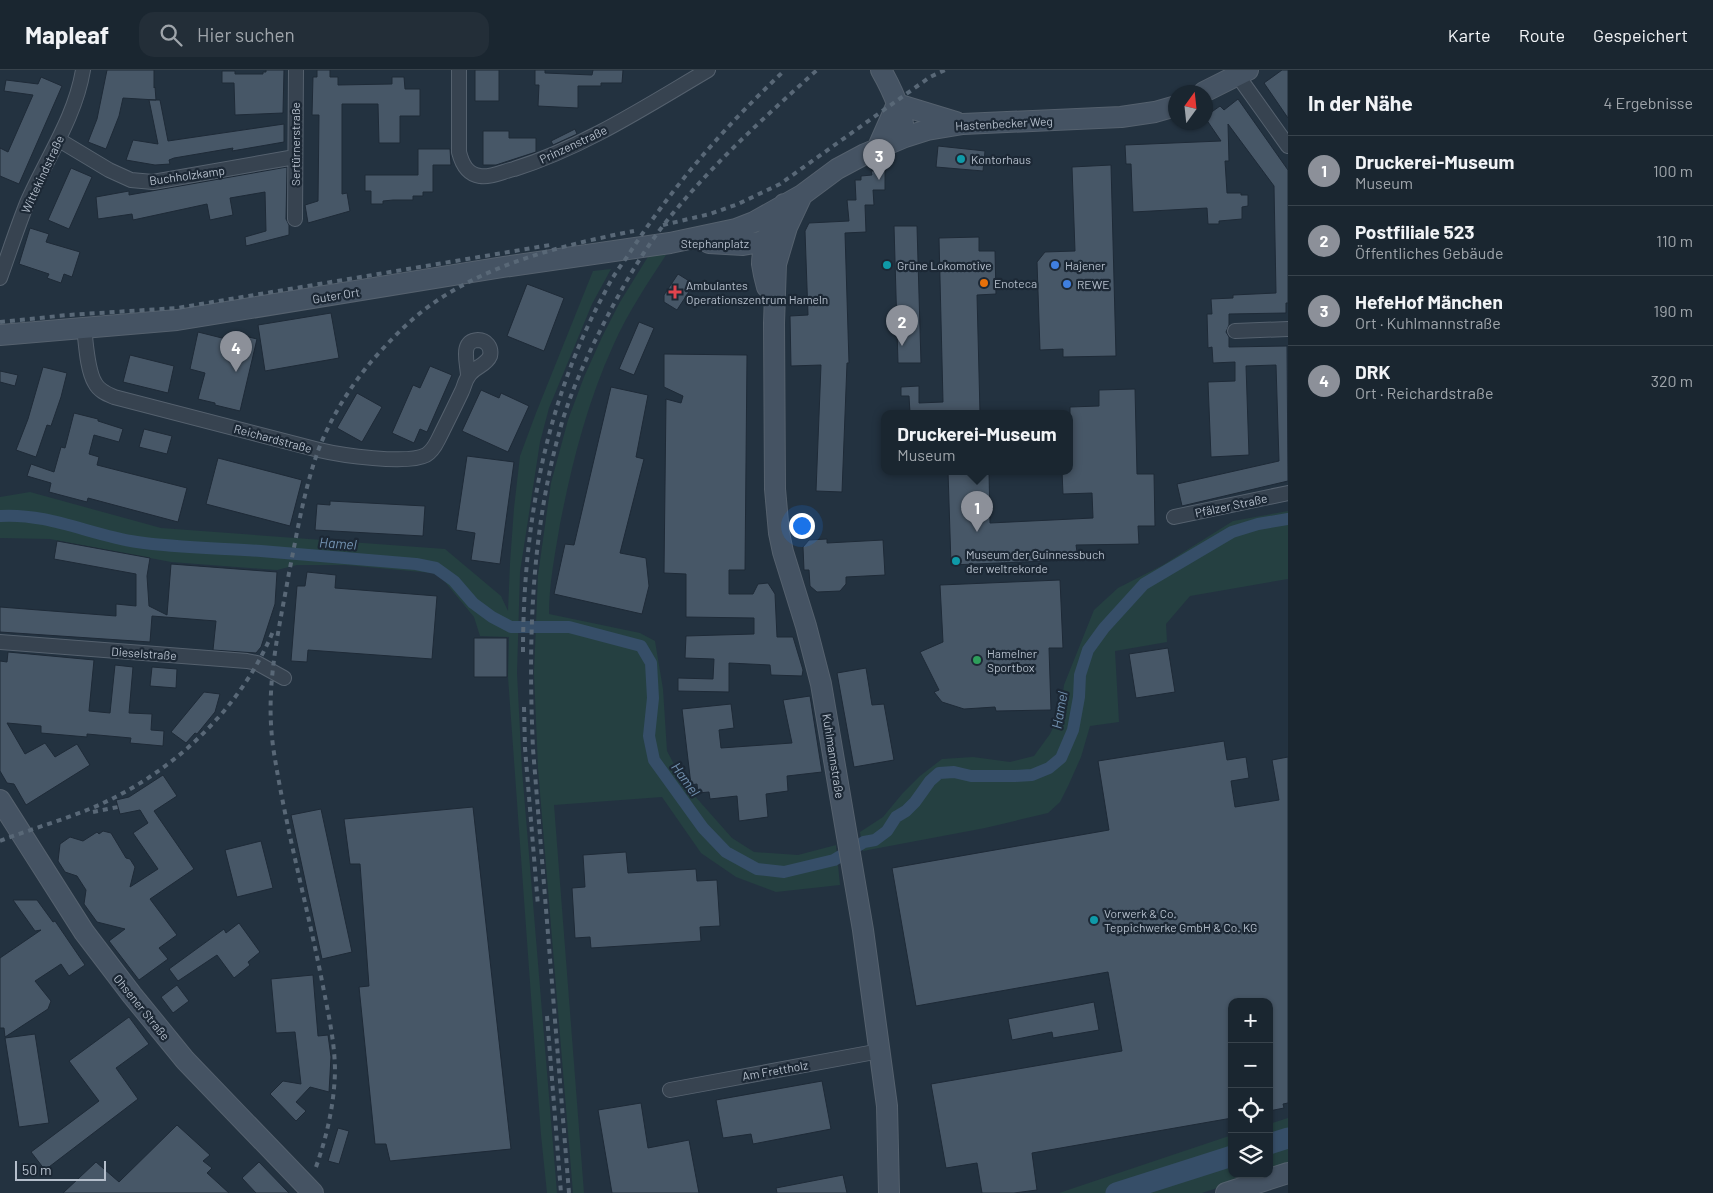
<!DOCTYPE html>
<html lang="de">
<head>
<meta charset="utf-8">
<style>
	:root { --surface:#1a2630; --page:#232e38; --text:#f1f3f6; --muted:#9fa5ab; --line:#38434c; --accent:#8c9099 }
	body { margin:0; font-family:Barlow,sans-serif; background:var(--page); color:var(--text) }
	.controls { position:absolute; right:15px; bottom:15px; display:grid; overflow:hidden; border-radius:10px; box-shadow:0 1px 4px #0004 }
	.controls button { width:45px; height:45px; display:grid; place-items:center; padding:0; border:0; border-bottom:1px solid var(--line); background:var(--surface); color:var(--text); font:25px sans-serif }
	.compass { position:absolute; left:1168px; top:15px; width:45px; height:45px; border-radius:50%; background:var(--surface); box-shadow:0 1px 4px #0004; rotate:15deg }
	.scale { position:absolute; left:15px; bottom:12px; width:91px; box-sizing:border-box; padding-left:5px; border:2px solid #b4becb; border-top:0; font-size:14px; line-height:18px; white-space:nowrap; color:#b4becb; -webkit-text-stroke:4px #1c2835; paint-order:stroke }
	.you { position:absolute; left:801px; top:455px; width:18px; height:18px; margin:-12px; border:4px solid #fff; border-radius:50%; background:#1a73e8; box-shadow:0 0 0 8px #1a73e833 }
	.badge { display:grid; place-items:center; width:32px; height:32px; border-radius:50%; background:var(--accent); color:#fff; font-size:16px; font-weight:700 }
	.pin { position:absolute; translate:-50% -41px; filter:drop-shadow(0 1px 2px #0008) }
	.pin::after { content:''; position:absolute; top:26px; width:18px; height:15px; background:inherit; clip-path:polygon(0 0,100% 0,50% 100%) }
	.popup { position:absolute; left:881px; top:340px; width:192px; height:65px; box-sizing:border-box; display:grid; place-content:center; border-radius:10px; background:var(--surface); filter:drop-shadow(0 1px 4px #0005); font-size:16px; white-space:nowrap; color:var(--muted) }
	.popup b { font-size:19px; color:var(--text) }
	.popup::after { content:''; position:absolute; left:50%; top:100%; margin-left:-10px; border:10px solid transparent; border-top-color:var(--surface) }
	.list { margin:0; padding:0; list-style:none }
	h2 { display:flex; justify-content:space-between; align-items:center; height:65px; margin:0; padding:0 20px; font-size:21px }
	h2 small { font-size:16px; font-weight:400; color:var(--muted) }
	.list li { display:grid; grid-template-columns:32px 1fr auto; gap:15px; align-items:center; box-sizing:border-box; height:70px; padding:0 20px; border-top:1px solid var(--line) }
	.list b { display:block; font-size:19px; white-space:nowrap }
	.list p { margin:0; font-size:16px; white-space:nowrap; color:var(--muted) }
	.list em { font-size:16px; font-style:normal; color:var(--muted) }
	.icon { flex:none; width:28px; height:28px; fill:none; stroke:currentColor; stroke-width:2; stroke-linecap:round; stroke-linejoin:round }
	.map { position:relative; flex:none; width:1288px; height:1123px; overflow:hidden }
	header { display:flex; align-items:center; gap:30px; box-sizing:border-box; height:70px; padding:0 25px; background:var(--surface); border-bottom:1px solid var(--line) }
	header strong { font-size:24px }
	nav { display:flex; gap:28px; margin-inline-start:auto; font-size:18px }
	.search { width:350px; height:45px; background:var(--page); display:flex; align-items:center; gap:12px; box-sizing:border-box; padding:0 18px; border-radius:15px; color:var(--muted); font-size:19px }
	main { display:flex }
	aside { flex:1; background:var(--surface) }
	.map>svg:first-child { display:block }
	.green { fill:#254041 }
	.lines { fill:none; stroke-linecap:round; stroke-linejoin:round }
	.canal { stroke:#364e68; stroke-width:12 }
	.river { stroke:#364e68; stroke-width:21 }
	.building { fill:#475767; stroke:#1e2a37 }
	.street-casing { stroke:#55616e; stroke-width:16 }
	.secondary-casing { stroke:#55616e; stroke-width:22 }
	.street { stroke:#374350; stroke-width:14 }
	.secondary { stroke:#455363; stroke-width:20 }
	.rail { stroke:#596877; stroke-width:4; stroke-dasharray:5 5; stroke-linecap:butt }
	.culture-dot { fill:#0f9aa8; stroke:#1c2835; stroke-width:2 }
	.shop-dot { fill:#3f7fe0; stroke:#1c2835; stroke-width:2 }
	.food-dot { fill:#e8710a; stroke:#1c2835; stroke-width:2 }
	.health-dot { fill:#e0444e; stroke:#1c2835; stroke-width:2 }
	.leisure-dot { fill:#2e9e5b; stroke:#1c2835; stroke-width:2 }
	.labels { text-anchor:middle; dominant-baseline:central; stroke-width:4.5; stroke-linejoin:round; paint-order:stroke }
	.street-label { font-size:12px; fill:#b4becb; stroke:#1c2835 }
	.poi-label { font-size:12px; fill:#b4becb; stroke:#1c2835; text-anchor:start }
	.water-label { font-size:14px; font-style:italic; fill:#7291b0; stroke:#1c2835 }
</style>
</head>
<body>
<header>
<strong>Mapleaf</strong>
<div class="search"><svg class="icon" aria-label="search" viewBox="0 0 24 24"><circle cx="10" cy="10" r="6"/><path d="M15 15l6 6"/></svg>Hier suchen</div>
<nav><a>Karte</a><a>Route</a><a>Gespeichert</a></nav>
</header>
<main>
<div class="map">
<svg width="1288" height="1123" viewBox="0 0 1288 1123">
	<rect width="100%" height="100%" fill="#233240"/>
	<path class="green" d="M649,185H666C647,214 627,244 613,276C587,333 572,393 560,454C555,484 549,514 549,544L640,563L655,571L663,619L667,681L685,715L732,768L754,782L798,785L836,775L840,815L776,822L736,807L701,783L662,727L554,735L584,1123H573L538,698L534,603L538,505L551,413L568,350L584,307L602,267L620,232Z
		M611,199L592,234L549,338L540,372L520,502L517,603L522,700L557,1123H547L541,1065L508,607L509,567L480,566L474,547L441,507L432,503L346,495H297L277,500L171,492L50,469L0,468V427L30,422L161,458L445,479L501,526L508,541L510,493L514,438L520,386L536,343L593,201Z
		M1288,441V509L1190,526L1166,554L1167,572L1115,581L1119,652L1090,656L1081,687L1069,714L1060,732L1048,743L985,758L863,781L860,762L883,747L902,724L920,706L942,689L973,687L1010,692L1034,686L1050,664L1060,644L1064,615L1094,540L1118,518L1163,495L1233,451Z
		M1288,1048V1095L1269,1101V1054Z
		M1232,1065V1104H1260L1202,1123H1059Z"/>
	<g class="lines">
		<path class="canal" d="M0,446C49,443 90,465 137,472C178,478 220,478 261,481C313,485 364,490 416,494L436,498L454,511L473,533L492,547L511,557H569L641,576L651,593L653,628L649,666L654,690L703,758L726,782L757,799L784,802L834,790L864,772L875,770L887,761L896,747L906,741L915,732L930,711L939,703L954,702L971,706H1015L1032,705L1049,698L1061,688L1073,660L1079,627L1080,605L1088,580L1104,558L1144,514L1232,462L1258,454L1288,449"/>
		<path class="river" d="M1269,1074L1288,1068
			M1116,1123L1232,1086"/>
	</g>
	<path class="building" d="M107,0H154V18L155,17L156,30L123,28L119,46L106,79L88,72L97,49Z
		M266,0H284L283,43L235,45L234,13H222V1H235V4H263V2H266Z
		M317,0H330V7H338V15L392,14V7H404L405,19H420V46H400V73H379L378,34H342V124L347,123L350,141L308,153L305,135L318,131L319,45H312L313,7H317Z
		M475,0H499V31H475Z
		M535,0H545V3L592,5L593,0H623L622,13H601V16H578V38L538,36L539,15H535Z
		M1282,0H1288V48L1264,13Z
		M41,7L62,16L19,114L0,106V78L8,82L33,25L4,21L6,10L38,14Z
		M1238,29L1288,100V233H1286V243L1229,244V255L1226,262L1229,267V277L1287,276L1288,411L1182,436L1177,414L1279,391L1276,295L1246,296L1249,385L1211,387L1208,312L1235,311V292L1213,293L1212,277L1208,278L1207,244H1212L1211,229L1233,228V225L1276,223L1274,116L1228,54L1229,91H1225L1227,123H1241V125H1248V136L1242,137V149L1219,151V154H1208L1207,138L1133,142L1131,94H1126L1125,75L1221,71L1206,49V46L1220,36L1224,40Z
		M149,30H160L168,71L284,54V72L232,81L233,78L174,88L169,90L170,94L155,95L126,90L133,70L158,74Z
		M575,59L577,64L553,75L551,71Z
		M483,61H509V68H536V82L496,95H483Z
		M938,76L985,81L983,101L936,97Z
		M418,79H450L451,95H433V122H423V126H413V130H393L383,131V134H371V121H365V105H418Z
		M1111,95L1116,286L1063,287V279L1040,280L1037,192L1045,182L1075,181L1072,97Z
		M287,97L286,149L289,155V165L246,176L245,167L266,161L265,122L230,128L233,145L210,150L207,134L133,150L132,144L98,149L96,127L129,121V125Z
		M71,98L92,107L69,159L48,150Z
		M885,100V120H873L874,135H865L866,162L845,163L849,293H847L842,422L816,421L821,295L791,296L790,246L808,245L805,161L809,153L849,151L847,130H856L855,110H861V106L872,105L871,101Z
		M894,156H917L921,293H898Z
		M30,158L49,164L46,172L80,182L72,207L64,204L61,213L47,208L49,204L19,194Z
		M979,167V181H995L996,224L977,225L980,343H910L909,326H901V317L919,316V333L943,332L939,168Z
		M678,204L694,214L677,240L664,232V225Z
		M527,214L564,228L544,281L507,266Z
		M331,243L339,288L265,301L258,255Z
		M639,252L654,258L634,305L619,299Z
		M198,262L230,270L232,263L257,269L240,341L215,335V333L198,329L205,303L190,299Z
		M664,284L747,285L745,500H729V524H753L758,514L768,513L775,524L777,567H793L803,600L802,606L771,605L770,595L729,593V622L678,621V608L713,609L714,589L685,588L686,566L754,564V548L686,547V504L664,503L666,329L681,333L683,326L664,317Z
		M130,285L174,296L168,323L123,312Z
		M430,296L452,305L427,362L420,359L414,373L392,363L413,315L420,318Z
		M43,297L67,303L61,327L51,356L47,355L36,387L16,380L28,349Z
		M0,301L18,305L15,316L0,312Z
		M611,317L648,325L636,387L644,389L620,483L646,488L649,516L642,544L554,524L565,474L574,475Z
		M1135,319L1137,404H1154L1155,456H1138L1139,474L1076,475L1077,482L1070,490L951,495L948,401H989L990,453L1093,448L1092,423L1063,424L1062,401H1070V337L1099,336V320Z
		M481,320L499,328L501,323L529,336L508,382L462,361Z
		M357,323L382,337L362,372L337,358Z
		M74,343L98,349V351L123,359L119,372L94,365L89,384L99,387L97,395L187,418L178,452L88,428L87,432L49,422L51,413L27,406L31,394L54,402L61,377L65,378Z
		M144,359L172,366L167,384L139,377Z
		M467,386L514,392L500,494L471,490L475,463L456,460Z
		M218,388L302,410L290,456L206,434Z
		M330,431L425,436L423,466L315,460L317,434L330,435Z
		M827,469V473L883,470L885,505L846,507V514L840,521L817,522L810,516L809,500H804L803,477L809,470Z
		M57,471L150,488L147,506L149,536L167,545L171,494L277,502L275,534L261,577L256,583L213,580L216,551L152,546L150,572L0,562V537L116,546V534L136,536V504L54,489Z
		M307,502L336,505L335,518L437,526L432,589L308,580L307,592L291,591L297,516H305Z
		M1060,510L1063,578H1049L1051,640L996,641L995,637L964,639L942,632L934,622L939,620L920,582L943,572L940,515Z
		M474,568H507V607H474Z
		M1168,578L1175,622L1136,628L1129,584Z
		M8,582L94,590L89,641L110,643L115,595L133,597L129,643L152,644L151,660L164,661L163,676L130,673L131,668L87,664V667L41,663V656L7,653L25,684L45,673L55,687L77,674L90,695L26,735L14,714L7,713L0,701V591L7,592Z
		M152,597L177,599L176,618L150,616Z
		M866,598L872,635L884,634L894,690L854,697L837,603Z
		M204,622L220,624L215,642L197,664L195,663L186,673L171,662Z
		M810,626L822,702L787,706L788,721L766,724L768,747L739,751L737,726L710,729L709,722L698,723L697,714L691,715L682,639L731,634L734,658L719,660L721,678L792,673L783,630Z
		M1224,671L1227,690L1246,687L1249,708L1231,711L1235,737L1279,730L1272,690L1288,687V1033L1283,1034L1284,1038L1269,1041V932H1232V1048L1032,1083L1037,1120L1014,1123H982L977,1093L946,1098L931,1014L1122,981L1108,902L916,936L892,798L1109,760L1098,691Z
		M163,705L177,726L154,741L194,799L150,829L177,865L159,878L168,889L139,910L109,871L125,859L97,852L84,834L86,820L77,806L65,802L58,791L60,774L70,767L83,771L97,762L99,764L103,761L111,763L126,788L130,789L135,797L130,817L158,799L133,763L148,753L140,740L120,744L116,730L129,727Z
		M473,737L511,1079L390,1091L386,1074H375L359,917L369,916L360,794H350L344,749Z
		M321,739L352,882L322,889L291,745Z
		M261,771L273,818L237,827L225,780Z
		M626,782L628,803L696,799L697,811L717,810L720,856L700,857L701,871L591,878L590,867L575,868L572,818L585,817L583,785Z
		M13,830H37L53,852L55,851L85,895L69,906L61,894L35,911L51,931L48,939L5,967L4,958H0V888L41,860L35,861Z
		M239,853L260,882L248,892L250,895L234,908L217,885L178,911L169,899L224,859L226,863Z
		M313,905L318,966L328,965L331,987L329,1022L310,1017L296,1032L306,1041L296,1051L270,1024L283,1011L301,1014L295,962L276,963L271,909Z
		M177,915L189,931L173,943L161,927Z
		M1094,932L1099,960L1053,968L1052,962L1012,970L1008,949Z
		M129,947L149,974L116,998L138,1029L45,1100L31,1082L99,1031L69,991Z
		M35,964L49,1053L19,1057L5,968Z
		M822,1011L831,1059L753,1074L751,1064L723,1068L716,1030Z
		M641,1033L648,1078L689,1070L699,1123H612L598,1040Z
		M177,1055L210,1085L203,1091L212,1098L207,1103L229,1123H63L96,1092L119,1112Z
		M338,1058L349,1061L339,1094L328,1091Z
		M259,1092L289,1123H256L242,1108Z
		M843,1105L847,1123H777L776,1118Z"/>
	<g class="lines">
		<g class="street-casing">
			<path id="street" d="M459,0V82C462,94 467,104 480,106C490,108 504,101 514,99C584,77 645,37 708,0
				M1238,6L1288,76
				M59,70L109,100L131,110L153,112L295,87
				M295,149L296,0
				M0,208C9,183 17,158 27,133C46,89 75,48 83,0
				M84,257C86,273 87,300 95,313C99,321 107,324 114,327L319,380C340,385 407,395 426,385C431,382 435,376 438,370C446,354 454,338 462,321C464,317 465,311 468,307C473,297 486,296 490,286C492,277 486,270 478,270C459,271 468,294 468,306
				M1235,261L1288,259
				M1174,447L1288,423
				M0,572L247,591L257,593L284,608
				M670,1020L880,981"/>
		</g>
		<g class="secondary-casing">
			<path id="secondary" d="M881,0C893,21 903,43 905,67
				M1204,22L1248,0
				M897,34L956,52
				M878,77L897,34
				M802,125L787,157L776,194L774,253L775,419L779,463L783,482L806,556L821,614L863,860L887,1036L889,1123
				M709,173L743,175L760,172L775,165
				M767,217C765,210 763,201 762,194C762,173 774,152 784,134
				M0,265L177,250L503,197L670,173L736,159L754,152L802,125L837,99L865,84L905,67L927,60L963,54L1121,47L1155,42L1176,36
				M0,730L84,862L132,925L185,990L313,1123
				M1226,1123L1288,1103"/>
		</g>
		<use href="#street" class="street"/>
		<use href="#secondary" class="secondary"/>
		<path class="rail" d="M663,155L710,144L738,134L780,114L930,7L945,0
			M0,252L68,245L177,238L550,175
			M523,582C523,457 545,332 605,222C611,209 619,198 627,187C671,118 725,56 785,0
			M524,637L525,678L538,836
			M93,742L118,737
			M0,771C33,758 68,749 101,734C176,700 243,636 274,559
			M547,946L561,1123
			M316,1097C327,1066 334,1035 335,1002C335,970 327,938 321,906C306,832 286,758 274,683C264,620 278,565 289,503C297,463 304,420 318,381C330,349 348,320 370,293C391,269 414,245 441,228C498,191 568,174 634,161
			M569,1123L533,679C528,568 531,457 563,349C574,314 589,282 606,249C625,212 647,174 674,142C717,90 767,45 817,0"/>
	</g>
	<g class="culture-dot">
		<circle cx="961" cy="89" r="5"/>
		<circle cx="887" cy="195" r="5"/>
		<circle cx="956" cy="491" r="5"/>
		<circle cx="1094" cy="850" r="5"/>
	</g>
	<g class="shop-dot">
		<circle cx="1055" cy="195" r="5"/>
		<circle cx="1067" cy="214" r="5"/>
	</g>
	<circle class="food-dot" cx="984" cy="213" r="5"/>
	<path class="health-dot" d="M672.5 214.5h5v5h5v5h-5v5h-5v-5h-5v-5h5z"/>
	<circle class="leisure-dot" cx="977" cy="590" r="5"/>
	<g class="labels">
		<g class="street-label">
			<text transform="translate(1004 53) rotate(-3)">Hastenbecker Weg</text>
			<text transform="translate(295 74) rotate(-90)">Sertürnerstraße</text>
			<text transform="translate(573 74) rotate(-25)">Prinzenstraße</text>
			<text transform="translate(42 104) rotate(-65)">Wittekindstraße</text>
			<text transform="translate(187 105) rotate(-8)">Buchholzkamp</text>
			<text x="715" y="173">Stephanplatz</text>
			<text transform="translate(336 225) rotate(-9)">Guter Ort</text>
			<text transform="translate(273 368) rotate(15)">Reichardstraße</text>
			<text transform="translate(1231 435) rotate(-12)">Pfälzer Straße</text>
			<text transform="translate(144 583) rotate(4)">Dieselstraße</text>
			<text transform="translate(834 686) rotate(81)">Kuhlmannstraße</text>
			<text transform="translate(142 937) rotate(51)">Ohsener Straße</text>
			<text transform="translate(775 1000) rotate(-10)">Am Frettholz</text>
		</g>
		<g class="poi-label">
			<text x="971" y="89">Kontorhaus</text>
			<text x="897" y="195">Grüne Lokomotive</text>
			<text x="1065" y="195">Hajener</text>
			<text x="994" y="213">Enoteca</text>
			<text x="1077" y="214">REWE</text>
			<text x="686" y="215">Ambulantes<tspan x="686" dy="14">Operationszentrum Hameln</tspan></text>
			<text x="966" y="484">Museum der Guinnessbuch<tspan x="966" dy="14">der weltrekorde</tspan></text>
			<text x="987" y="583">Hamelner<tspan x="987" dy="14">Sportbox</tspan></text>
			<text x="1104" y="843">Vorwerk &amp; Co.<tspan x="1104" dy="14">Teppichwerke GmbH &amp; Co. KG</tspan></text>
		</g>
		<g class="water-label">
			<text transform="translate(338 473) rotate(4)">Hamel</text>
			<text transform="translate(1059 640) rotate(-80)">Hamel</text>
			<text transform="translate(686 709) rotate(54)">Hamel</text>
		</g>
	</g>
</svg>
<div class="controls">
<button>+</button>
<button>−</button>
<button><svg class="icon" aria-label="locate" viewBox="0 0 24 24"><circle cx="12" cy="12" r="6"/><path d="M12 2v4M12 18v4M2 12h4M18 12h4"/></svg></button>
<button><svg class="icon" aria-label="layers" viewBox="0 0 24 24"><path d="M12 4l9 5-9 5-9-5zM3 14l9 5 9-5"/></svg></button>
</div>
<svg class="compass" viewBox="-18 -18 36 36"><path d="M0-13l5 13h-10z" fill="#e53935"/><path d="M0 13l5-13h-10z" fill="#9fa5ab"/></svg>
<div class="scale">50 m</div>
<div class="you"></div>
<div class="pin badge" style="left:977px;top:462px">1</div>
<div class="popup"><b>Druckerei-Museum</b>Museum</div>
<div class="pin badge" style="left:902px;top:276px">2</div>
<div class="pin badge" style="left:879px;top:110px">3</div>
<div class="pin badge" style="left:236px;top:302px">4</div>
</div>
<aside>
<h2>In der Nähe<small>4 Ergebnisse</small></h2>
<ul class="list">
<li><span class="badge">1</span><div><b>Druckerei-Museum</b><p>Museum</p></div><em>100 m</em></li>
<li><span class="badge">2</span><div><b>Postfiliale 523</b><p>Öffentliches Gebäude</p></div><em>110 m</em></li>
<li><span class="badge">3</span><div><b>HefeHof Mänchen</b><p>Ort · Kuhlmannstraße</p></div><em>190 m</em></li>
<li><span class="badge">4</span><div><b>DRK</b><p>Ort · Reichardstraße</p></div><em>320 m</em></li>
</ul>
</aside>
</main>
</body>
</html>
